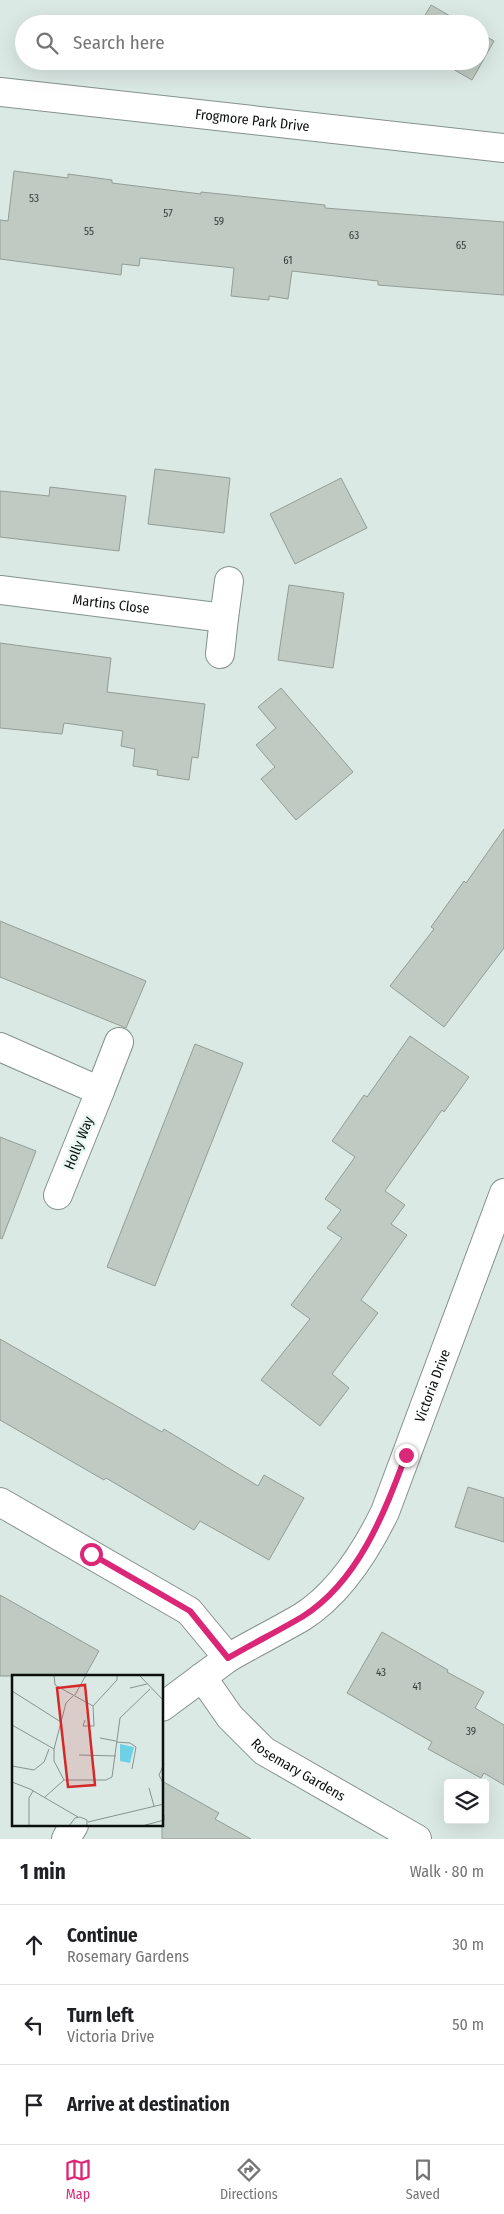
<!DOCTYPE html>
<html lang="en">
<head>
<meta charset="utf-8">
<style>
	:root { --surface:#fff; --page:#f2f2f2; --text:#202124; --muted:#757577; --line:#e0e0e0; --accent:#db2777 }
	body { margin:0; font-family:"Fira Sans Condensed",sans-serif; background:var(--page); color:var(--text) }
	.controls { position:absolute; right:15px; bottom:15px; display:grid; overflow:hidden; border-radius:5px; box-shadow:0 5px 20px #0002 }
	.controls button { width:45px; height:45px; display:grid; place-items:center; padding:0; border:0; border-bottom:1px solid var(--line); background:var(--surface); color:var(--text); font:25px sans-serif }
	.stop { position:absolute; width:15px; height:15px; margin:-11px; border:4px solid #db2777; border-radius:50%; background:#fff }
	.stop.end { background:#db2777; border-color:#fff; box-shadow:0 1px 5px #0008 }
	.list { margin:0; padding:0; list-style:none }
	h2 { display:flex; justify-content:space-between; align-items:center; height:65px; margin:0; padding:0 20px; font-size:21px }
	h2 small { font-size:16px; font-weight:400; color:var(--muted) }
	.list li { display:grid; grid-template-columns:32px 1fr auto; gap:15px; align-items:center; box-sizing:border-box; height:80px; padding:0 20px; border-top:1px solid var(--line) }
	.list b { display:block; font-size:19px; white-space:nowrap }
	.list p { margin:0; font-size:16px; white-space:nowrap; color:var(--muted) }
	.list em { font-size:16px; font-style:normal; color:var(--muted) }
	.icon { flex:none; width:28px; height:28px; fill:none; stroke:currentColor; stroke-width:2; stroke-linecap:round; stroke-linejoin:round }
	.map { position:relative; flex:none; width:504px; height:1839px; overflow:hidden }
	.search { position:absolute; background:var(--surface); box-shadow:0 5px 20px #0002; left:15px; right:15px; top:15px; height:55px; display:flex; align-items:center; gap:12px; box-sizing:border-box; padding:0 18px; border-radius:28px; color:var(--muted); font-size:19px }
	.sheet { height:305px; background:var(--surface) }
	nav { display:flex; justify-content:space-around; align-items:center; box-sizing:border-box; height:70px; border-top:1px solid var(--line); background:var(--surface); font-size:14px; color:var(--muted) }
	nav a { display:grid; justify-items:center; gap:2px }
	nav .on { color:var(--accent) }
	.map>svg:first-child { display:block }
	.building { fill:#becac2; stroke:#929d96 }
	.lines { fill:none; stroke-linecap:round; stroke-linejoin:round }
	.street-casing { stroke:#84918d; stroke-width:30 }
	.street { stroke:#fff; stroke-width:28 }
	.route { stroke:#db2777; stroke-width:6 }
	.labels { text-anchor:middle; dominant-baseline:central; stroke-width:5; stroke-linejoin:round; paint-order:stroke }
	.number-label { font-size:11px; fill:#383e3c }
	.street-label { font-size:14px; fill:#0b100f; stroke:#e8f7f2 }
	.inset-road { fill:none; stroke:#88928f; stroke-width:1 }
	.view { fill:#d62828; fill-opacity:0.15; stroke:#d62828; stroke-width:2.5 }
	.inset-edge { fill:none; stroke:#0b100f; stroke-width:2.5 }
</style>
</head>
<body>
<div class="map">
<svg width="504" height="1839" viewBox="0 0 504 1839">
	<rect width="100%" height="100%" fill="#dbe9e5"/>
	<path class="building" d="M431,5L464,24H420Z
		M480,33L494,41L472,80L439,61H480Z
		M14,171L68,178V174L112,180V183L201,194V192L325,205V208L504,222V295L378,285V281L292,271L288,299L269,296V300L231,296L234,268L140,258L139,266L122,264L121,275L0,259V220L8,221Z
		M155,469L230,478L224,533L148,524Z
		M341,478L367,528L295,564L270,514Z
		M50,487L126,496L119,551L0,537V491L49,496Z
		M289,585L344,593L333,668L278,660Z
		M0,643L111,658L107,692L205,704L198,758L192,757L189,780L157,775L158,770L133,766L135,749L121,746L123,731L64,723L62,734L0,728Z
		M281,688L353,772L296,820L261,779L275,767L256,745L276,728L258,707Z
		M504,829V948L444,1027L390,986L434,929L431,927L464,881L466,883Z
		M0,921L146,981L126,1028L0,977Z
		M410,1036L469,1077L444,1112L442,1110L385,1191L405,1205L391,1224L407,1235L361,1300L378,1313L332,1374L349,1388L320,1426L261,1380L310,1319L291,1305L342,1238L327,1228L341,1210L325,1199L355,1157L332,1141L364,1095L367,1097Z
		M195,1044L243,1063L155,1286L107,1267Z
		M0,1137L36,1151L2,1239L0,1238Z
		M0,1339L162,1432L164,1429L258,1486L264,1475L304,1498L269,1560L200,1521L194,1530L106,1478L104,1480L0,1420Z
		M468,1487L504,1498V1542L455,1527Z
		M0,1595L99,1651L85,1676H0Z
		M382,1632L448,1670L447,1672L484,1692L475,1708L504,1725V1785L484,1773L481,1778L428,1749L432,1742L347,1693Z
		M162,1781L219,1813L215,1819L251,1839H162Z"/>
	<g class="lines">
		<g class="street-casing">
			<g id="street">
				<path id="s1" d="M0,92L504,148"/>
				<path id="s2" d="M0,590L224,618L229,581"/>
				<path d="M220,654L224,618"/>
				<path d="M0,1047L100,1091L58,1195"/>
				<path d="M100,1091L119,1042"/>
				<path d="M0,1502L189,1611L228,1658L162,1707"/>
				<path id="s3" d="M228,1658C252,1644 278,1631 302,1617C340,1593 366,1551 385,1512L504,1193"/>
				<path id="s4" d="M202,1677L230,1717L264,1751L417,1839"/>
				<path d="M66,1839L74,1825"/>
			</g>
		</g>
		<use href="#street" class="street"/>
	</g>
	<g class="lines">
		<path class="route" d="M91,1554L190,1611L228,1658C252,1644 278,1631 302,1617C358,1582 384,1514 406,1455"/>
	</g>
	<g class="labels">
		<g class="number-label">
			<text x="34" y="198">53</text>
			<text x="168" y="213">57</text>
			<text x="219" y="221">59</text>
			<text x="89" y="231">55</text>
			<text x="354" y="235">63</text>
			<text x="461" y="245">65</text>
			<text x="288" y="260">61</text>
			<text x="381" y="1672">43</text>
			<text x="417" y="1686">41</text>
			<text x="471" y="1731">39</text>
		</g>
		<g class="street-label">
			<text stroke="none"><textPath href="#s1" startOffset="254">Frogmore Park Drive</textPath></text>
			<text stroke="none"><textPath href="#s2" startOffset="112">Martins Close</textPath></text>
			<text transform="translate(79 1143) rotate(-68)">Holly Way</text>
			<text stroke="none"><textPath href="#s3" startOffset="355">Victoria Drive</textPath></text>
			<text stroke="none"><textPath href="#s4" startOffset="136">Rosemary Gardens</textPath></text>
		</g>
	</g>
	<g transform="translate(12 1675)">
		<rect width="151" height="151" fill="#dbe9e5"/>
		<path d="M108,69L122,72L118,88L108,86Z" fill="#6ed0e5"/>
		<path class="inset-road" d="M42,0L43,10L81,31L105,5V0M127,0L152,26M118,13L135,9M0,16L49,47M63,20L74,0M73,45L71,51H82L81,31M0,50L42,74M88,63L104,66M104,67L118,68L124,72L120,94M67,80L104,81M152,89L147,100L152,110M0,91L22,95L32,87L37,74M52,105L42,86V74L54,28L61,21M0,107L18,114L66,142M137,113L142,131M33,122L52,105H94L100,102L108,43L138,14M76,147L152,129M17,150V123L21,116M57,151L63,143L68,142L75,145V151M130,151L152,145V140"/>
		<path class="view" d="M73,10L83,110L56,112L45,13Z"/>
		<rect width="151" height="151" class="inset-edge"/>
	</g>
</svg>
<div class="controls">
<button><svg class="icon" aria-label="layers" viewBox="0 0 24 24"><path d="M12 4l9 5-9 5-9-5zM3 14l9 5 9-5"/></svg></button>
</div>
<div class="stop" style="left:91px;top:1554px"></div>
<div class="stop end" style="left:406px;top:1455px"></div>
<div class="search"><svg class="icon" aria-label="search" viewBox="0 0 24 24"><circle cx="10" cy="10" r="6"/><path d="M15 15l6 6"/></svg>Search here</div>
</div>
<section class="sheet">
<h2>1 min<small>Walk · 80 m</small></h2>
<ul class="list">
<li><svg class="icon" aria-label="ahead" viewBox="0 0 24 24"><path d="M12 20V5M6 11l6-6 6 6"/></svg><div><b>Continue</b><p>Rosemary Gardens</p></div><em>30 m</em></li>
<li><svg class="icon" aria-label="left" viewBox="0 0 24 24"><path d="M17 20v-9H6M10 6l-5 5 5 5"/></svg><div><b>Turn left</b><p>Victoria Drive</p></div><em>50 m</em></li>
<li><svg class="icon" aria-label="arrive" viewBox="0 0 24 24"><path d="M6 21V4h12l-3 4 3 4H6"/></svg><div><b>Arrive at destination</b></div></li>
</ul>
</section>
<nav>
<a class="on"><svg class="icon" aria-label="map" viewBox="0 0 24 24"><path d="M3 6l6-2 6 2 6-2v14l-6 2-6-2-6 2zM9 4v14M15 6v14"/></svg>Map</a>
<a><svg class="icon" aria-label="directions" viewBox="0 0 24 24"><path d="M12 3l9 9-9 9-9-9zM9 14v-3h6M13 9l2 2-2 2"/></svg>Directions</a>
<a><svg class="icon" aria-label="saved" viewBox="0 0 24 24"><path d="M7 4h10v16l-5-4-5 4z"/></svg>Saved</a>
</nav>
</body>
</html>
